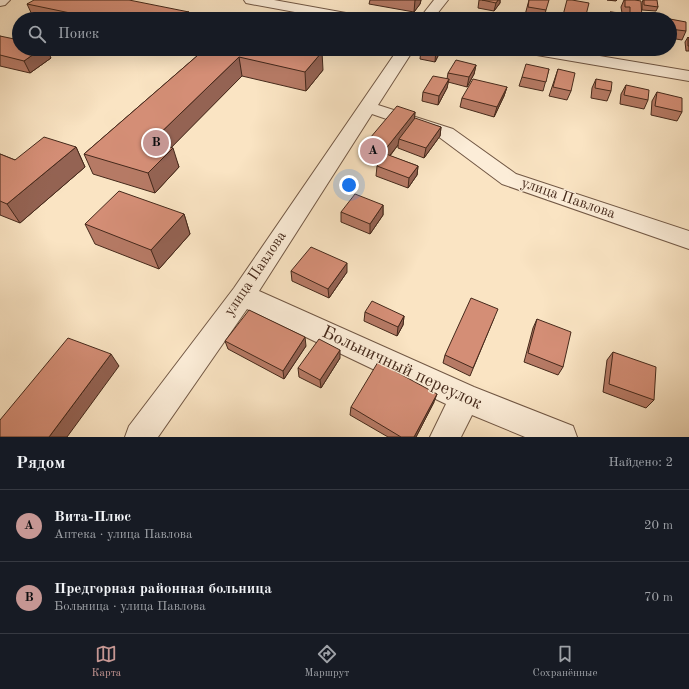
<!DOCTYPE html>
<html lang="ru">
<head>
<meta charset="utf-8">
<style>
	:root { --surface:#171b24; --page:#242831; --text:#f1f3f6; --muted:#9ea1a6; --line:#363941; --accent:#c59692 }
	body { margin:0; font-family:"Old Standard TT",serif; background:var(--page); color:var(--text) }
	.you { position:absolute; left:349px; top:185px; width:14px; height:14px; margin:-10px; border:3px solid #fff; border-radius:50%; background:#1a73e8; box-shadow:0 0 0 6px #1a73e833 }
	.badge { display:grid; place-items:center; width:26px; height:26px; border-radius:50%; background:var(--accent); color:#111; font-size:13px; font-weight:700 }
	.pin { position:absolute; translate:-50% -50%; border:2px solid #fff; box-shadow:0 1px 4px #0006 }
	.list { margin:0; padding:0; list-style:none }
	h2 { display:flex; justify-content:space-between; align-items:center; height:52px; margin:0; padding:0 16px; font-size:17px }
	h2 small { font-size:13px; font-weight:400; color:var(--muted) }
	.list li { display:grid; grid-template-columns:26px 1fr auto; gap:12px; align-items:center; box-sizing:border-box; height:72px; padding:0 16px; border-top:1px solid var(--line) }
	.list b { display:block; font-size:15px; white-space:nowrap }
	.list p { margin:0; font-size:13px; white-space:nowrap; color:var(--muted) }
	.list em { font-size:13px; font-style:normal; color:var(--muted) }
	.icon { flex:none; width:22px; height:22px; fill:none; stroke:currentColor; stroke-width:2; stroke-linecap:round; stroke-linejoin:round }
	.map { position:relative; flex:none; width:689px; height:437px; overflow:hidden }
	.search { position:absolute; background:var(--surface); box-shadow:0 4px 16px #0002; left:12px; right:12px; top:12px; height:44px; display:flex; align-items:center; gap:10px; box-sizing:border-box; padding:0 14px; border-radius:22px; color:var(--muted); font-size:15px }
	.sheet { height:196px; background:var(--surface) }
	nav { display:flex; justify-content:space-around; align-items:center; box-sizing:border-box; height:56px; border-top:1px solid var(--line); background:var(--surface); font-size:11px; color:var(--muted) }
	nav a { display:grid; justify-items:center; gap:2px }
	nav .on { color:var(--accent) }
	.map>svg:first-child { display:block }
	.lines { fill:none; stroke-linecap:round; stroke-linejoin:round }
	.minor-casing { stroke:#725845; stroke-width:2 }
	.minor { fill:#fcedd8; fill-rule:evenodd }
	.wall { fill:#b67a65; stroke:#45291b }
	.shaded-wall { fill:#946353; stroke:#45291b }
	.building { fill:#d48e76; stroke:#45291b }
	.labels { text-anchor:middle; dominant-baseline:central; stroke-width:3; stroke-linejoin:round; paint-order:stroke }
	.street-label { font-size:15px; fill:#45291b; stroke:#fcedd8 }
	.near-street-label { font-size:18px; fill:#45291b; stroke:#fcedd8 }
</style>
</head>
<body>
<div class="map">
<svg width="689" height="437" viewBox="0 0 689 437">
	<rect width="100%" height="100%" fill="#fae4c3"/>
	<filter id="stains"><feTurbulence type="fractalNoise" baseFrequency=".005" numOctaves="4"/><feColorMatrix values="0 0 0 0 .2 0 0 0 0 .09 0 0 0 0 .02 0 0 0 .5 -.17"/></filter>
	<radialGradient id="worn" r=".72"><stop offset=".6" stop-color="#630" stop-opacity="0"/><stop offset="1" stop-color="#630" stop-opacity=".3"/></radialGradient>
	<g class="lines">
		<g class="minor-casing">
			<path id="minor" d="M0,0H10L5,5L0,6Z
				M244,0H274L357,15L362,16L364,19H333L251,4L246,3Z
				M434,0H448L433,19H419Z
				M398,49H414L378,105L453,129L516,174L689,231V249L502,184L439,137L372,114L259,291L474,387L573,426L577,437H525L472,415L461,437H430L446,404L247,309L158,437H125L129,426L234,288Z
				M523,49H558L689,71V81L531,54L526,52Z"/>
		</g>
		<use href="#minor" class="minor"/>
	</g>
	<path class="wall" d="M370,0H421L420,4L414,12L369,4Z
		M479,0H500V3L494,11L478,8Z
		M529,0L546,10L544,18L525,15Z
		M607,0H617L616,1Z
		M624,0H635L642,19H608L610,12L622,13L621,7Z
		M643,0H654L658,7L656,11L642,10V3Z
		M27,4L189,12L190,19H34Z
		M670,19L686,31L682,40L670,38Z
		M0,36L51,58L30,73L0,66Z
		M688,37L689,38V51H686L685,42Z
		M160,49H169L167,51Z
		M205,49L323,70L306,91L242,76L171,147L179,167L155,193L93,174L84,154Z
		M421,49H440V52L435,62L420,59Z
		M476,65L474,74L467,87L448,82L447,88L438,105L422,101L423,92L447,79L448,73Z
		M549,69L543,91L519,86L522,77Z
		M558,69L571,91L567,100L549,96Z
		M596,79L611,91L607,101L591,98L592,88Z
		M626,85L648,100L644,109L620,104L621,94Z
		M507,87L504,96L494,117L460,107L462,98Z
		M657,92L682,112L677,121L651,115L652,101Z
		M415,112L414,120L441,127L440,136L424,158L398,148V145L390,156L418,166L417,175L408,188L376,176L377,166L380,163L365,157V144Z
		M76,147L85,167L20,223L0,215V154L15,160Z
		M383,205V215L370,234L341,222V212Z
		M184,214L190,234L159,269L95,244L85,224Z
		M291,271L347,272L329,298L292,281Z
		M365,312L404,316L403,325L397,336L364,321Z
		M494,318L470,376L443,363L445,355Z
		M537,319L563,367L558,375L524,362L533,328Z
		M225,341L306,346L284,379L228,349Z
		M613,352L654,400L646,408L603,392L607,360Z
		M340,358L321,388L299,377L298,368Z
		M434,402L416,437H388L350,415L351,407Z"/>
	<path class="shaded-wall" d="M415,0H421L420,4L414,12Z
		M498,0H500V3L494,11L496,3Z
		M189,12L190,19H179Z
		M41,49H47L51,58L30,73L24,61Z
		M436,49H440V52L435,62Z
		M322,52L323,70L306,91L305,72Z
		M239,57L242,76L158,161L151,142Z
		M476,65L474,74L467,87L469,77Z
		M449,79L447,88L438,105L439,96Z
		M507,87L504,96L494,117L497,107Z
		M415,112L414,125L399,139L398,145L383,164L384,151Z
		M441,127L440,136L424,158L426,148Z
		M76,147L85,167L20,223L7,204Z
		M173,148L179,167L155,193L148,173Z
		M418,166L417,175L408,188L409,178Z
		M383,205V215L370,234V224Z
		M184,214L190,234L159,269L151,250Z
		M347,263V272L329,298L328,289Z
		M404,316L403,325L397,336L398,327Z
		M305,337L306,346L284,379L283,371Z
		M340,350V358L321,388L320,380Z
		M111,354L119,366L67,437H49Z
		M437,394L434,402L416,437H414Z"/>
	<path class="building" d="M34,0H129L189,12L179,19H99L27,4Z
		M482,0H498L496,3Z
		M529,0H549L546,10L528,7Z
		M567,0H572L589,3L585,19H562Z
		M625,0H635L641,1L642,19H633V13H630V7H625Z
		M644,0H657L658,7L644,5Z
		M610,12L626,14V19H610Z
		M649,16L670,19H649Z
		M670,19L686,22V31L670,29Z
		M0,36L19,40V49H41L24,61L0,55Z
		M688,37L689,38V46H688Z
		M205,49H310L322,52L305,72L239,57L151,142L173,148L148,173L84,154Z
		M456,60L476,65L469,77L448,73Z
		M526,64L549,69L546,82L522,77Z
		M558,69L575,73L571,91L553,87Z
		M433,76L449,79L439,96L423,92Z
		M473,79L507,87L497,107L462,98Z
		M596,79L612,82L611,91L595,88Z
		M626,85L649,90L648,100L624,95Z
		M657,92L682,98V112L655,106Z
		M397,106L415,112L384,151L365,144Z
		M415,118L441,127L426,148L399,139Z
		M44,137L76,147L7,204L0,201V154L15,160Z
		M386,154L418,166L409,178L377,166Z
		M119,191L184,214L151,250L85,224Z
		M355,194L383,205L370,224L341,212Z
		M311,247L347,263L328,289L291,271Z
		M471,298L498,309L473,368L445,355Z
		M372,301L404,316L398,327L365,312Z
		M249,310L305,337L283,371L225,341Z
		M537,319L571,332L563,367L528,353Z
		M68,338L111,354L49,437H0V420Z
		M319,339L340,350L320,380L298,368Z
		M613,352L656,367L654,400L609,384Z
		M378,362L437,394L414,437H401L351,407Z"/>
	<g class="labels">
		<g class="street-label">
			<text transform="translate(568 199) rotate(19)">улица Павлова</text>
			<text transform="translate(256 274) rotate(-56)">улица Павлова</text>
		</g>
		<g class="near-street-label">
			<text transform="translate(402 368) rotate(25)">Больничный переулок</text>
		</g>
	</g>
	<rect width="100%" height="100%" filter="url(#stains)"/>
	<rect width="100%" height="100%" fill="url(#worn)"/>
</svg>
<div class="you"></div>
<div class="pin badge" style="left:373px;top:151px">A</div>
<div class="pin badge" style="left:156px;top:143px">B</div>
<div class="search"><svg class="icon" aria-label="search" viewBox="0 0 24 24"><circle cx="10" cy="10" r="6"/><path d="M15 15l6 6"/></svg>Поиск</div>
</div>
<section class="sheet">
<h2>Рядом<small>Найдено: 2</small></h2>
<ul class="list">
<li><span class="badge">A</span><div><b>Вита-Плюс</b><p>Аптека · улица Павлова</p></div><em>20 m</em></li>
<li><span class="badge">B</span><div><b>Предгорная районная больница</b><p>Больница · улица Павлова</p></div><em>70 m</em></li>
</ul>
</section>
<nav>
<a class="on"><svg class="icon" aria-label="map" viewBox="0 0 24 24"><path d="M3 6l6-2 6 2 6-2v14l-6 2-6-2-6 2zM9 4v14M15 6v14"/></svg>Карта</a>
<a><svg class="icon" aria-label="directions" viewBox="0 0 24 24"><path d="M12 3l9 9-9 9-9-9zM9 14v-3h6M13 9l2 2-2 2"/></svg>Маршрут</a>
<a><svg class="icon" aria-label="saved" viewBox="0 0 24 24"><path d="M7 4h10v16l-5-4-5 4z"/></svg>Сохранённые</a>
</nav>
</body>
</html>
